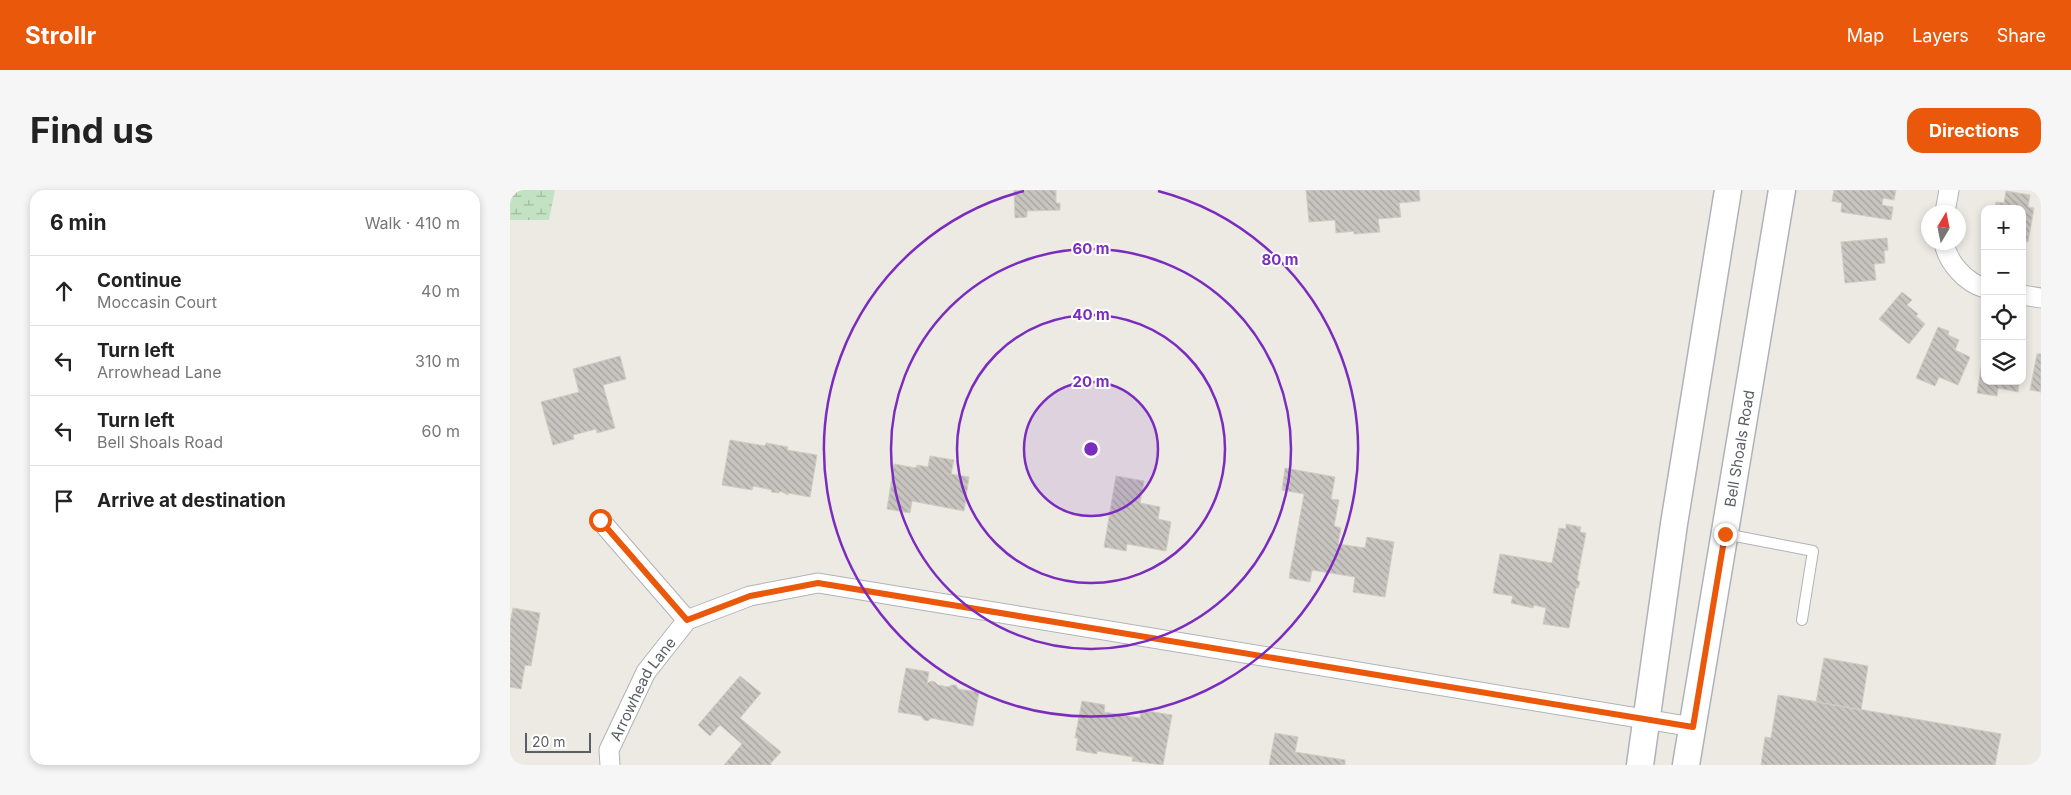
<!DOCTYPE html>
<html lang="en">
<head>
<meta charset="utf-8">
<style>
	:root { --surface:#fff; --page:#f6f6f6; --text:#222; --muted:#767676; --line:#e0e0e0; --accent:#ea580c }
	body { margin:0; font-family:Inter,sans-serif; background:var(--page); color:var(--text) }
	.controls { position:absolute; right:15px; top:15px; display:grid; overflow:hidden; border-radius:10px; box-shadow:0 2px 8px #0003 }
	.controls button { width:45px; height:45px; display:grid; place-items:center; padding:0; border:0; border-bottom:1px solid var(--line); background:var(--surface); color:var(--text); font:25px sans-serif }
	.compass { position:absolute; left:1411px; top:15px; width:45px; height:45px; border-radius:50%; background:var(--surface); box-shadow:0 2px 8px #0003; rotate:10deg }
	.scale { position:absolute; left:15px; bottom:12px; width:66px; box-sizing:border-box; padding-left:5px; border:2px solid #5b5e62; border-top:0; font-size:14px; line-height:18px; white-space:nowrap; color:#5b5e62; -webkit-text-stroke:4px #fff; paint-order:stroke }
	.stop { position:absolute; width:15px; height:15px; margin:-11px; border:4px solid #ea580c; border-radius:50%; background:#fff }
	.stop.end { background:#ea580c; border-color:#fff; box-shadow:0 1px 5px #0008 }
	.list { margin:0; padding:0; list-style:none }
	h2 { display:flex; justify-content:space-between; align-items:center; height:65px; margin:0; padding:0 20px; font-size:21px }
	h2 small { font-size:16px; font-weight:400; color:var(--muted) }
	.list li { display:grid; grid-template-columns:32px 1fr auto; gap:15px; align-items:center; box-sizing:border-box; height:70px; padding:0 20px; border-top:1px solid var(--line) }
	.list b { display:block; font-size:19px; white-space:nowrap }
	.list p { margin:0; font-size:16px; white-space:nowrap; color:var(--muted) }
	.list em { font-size:16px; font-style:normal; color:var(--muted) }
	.icon { flex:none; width:28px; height:28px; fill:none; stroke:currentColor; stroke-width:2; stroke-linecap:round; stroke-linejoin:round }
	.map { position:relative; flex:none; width:1531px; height:575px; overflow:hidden; border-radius:15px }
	header { display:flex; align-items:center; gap:30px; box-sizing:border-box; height:70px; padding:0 25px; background:var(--accent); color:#fff }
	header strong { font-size:24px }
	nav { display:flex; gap:28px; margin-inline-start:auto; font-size:18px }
	.intro { display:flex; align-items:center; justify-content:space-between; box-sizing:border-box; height:120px; padding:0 30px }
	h1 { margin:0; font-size:35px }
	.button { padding:12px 22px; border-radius:15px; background:var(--accent); color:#fff; font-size:18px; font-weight:700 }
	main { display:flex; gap:30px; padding:0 30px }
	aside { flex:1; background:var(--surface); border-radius:15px; box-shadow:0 2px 8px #0003 }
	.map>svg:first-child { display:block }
	.wetland { fill:url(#wetland-marsh) }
	.building { fill:url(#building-back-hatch); stroke:#d0ccc2 }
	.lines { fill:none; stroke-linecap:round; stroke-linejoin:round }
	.lane-casing { stroke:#b0b3b7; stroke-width:12 }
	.street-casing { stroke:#b0b3b7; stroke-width:21 }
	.secondary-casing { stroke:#afb2b7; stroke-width:29 }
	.lane { stroke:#fff; stroke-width:10 }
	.street { stroke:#fff; stroke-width:19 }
	.secondary { stroke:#fff; stroke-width:26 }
	.route { stroke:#ea580c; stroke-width:6 }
	.ring { fill:none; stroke:#7b2cbf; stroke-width:2.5 }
	.labels { text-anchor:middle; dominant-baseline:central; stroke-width:4; stroke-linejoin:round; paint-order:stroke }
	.street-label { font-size:15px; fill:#5b5e62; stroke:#fff }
	.centre { fill:#7b2cbf; stroke:#fff; stroke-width:2.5 }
	.ring-label { font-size:15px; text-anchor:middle; font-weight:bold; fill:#7b2cbf; stroke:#fff; stroke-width:4; stroke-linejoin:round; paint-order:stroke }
</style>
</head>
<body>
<header>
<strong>Strollr</strong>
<nav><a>Map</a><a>Layers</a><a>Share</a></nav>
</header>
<div class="intro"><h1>Find us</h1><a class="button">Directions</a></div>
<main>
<aside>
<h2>6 min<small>Walk · 410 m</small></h2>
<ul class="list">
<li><svg class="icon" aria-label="ahead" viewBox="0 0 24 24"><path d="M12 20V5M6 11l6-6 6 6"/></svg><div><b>Continue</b><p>Moccasin Court</p></div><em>40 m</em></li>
<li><svg class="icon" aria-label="left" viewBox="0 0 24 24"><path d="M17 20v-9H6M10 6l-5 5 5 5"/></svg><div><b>Turn left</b><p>Arrowhead Lane</p></div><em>310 m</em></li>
<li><svg class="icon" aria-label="left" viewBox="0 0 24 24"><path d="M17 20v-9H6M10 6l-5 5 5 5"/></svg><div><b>Turn left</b><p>Bell Shoals Road</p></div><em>60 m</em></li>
<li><svg class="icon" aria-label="arrive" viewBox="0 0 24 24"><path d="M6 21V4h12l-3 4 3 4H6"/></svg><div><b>Arrive at destination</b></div></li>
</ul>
</aside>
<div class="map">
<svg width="1531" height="575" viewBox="0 0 1531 575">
	<defs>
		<pattern id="wetland-marsh" width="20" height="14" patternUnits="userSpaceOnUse" patternTransform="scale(1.25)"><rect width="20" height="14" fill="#c2e2c1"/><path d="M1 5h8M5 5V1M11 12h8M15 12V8" fill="none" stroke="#a1baa0"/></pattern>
		<pattern id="building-back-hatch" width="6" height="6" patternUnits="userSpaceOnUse" patternTransform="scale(1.25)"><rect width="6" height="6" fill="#c8c5c0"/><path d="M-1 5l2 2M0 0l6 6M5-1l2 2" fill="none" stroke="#a5a39f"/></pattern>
	</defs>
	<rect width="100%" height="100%" fill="#eceae3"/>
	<path class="wetland" d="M0,0H45L39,30H0Z"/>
	<path class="building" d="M504,0H546V13H550V20L517,21V27L505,28Z
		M796,0H909L910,11L889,13L891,27L868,29L870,42L844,44V41L826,43L825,30L799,32Z
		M1324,0H1386L1384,10L1373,8L1372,15L1383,17L1381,30L1331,22L1332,13L1322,11Z
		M1496,1L1520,5L1518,17L1524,18L1518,52L1512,51V19H1485L1486,12L1494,13Z
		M1377,48L1378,60L1374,61L1375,73L1364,74L1366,90L1335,93L1331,52Z
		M1392,102L1402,110L1397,115L1408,124L1406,126L1415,134L1399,154L1369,129Z
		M1428,137L1439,141L1438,145L1449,150L1445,160L1460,167L1448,195L1429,187L1425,196L1406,188Z
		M1475,153V191H1509L1508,202L1488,198L1487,206L1467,203Z
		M1527,164H1531V202L1520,200Z
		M110,166L116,189L93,195L105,238L87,243L86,239L63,245L64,249L43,255L31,212L69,202L63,179Z
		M220,250L255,256L256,253L278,257L277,260L307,265L300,307L278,303V305L270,301L269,303L261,302L262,300L243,296L242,300L212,295Z
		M420,266L444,270L441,284L459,287L454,321L402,311L400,323L377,319L384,274L406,278L407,275L418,277Z
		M775,278L825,287L821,309L829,310L824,336L831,338L828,354L855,358L857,347L884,352L875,407L843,402L845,387L802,380L800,392L779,388L794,304L772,300Z
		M606,286L634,291L630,313L650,317L648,329L661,332L656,361L617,354L616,361L594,357Z
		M1056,334L1071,337L1070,342L1076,343L1067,390L1070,392L1068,398H1066L1059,438L1033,434L1036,418L1024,415L1023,418L1001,413L1003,406L983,403L990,364L1042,373L1049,338L1056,339Z
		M3,418L30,423L21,476L15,475L11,499L0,497V434Z
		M1314,468L1358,476L1351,520L1306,512Z
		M396,478L419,482L417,493L422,491L425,492L428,495L438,497L442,495H446L448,499L469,502L463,536L421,528L418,531L414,530L411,526L388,522Z
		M230,486L251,503L230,528L271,562L260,574L262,575H214L232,554L210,535L200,546L188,535Z
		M1268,505L1491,544L1485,575H1251L1255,547L1261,548Z
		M572,511L595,515L594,522L630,528L631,520L662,525L653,575L622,571L623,567L587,561V564L566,560L568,548H565Z
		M765,543L788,547L785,562L835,570V575H759Z"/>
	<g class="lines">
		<g class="lane-casing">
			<path id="lane" d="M1215,344L1303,361L1292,430"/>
		</g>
		<g class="street-casing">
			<g id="street">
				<path d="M1435,22L1439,0"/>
				<path d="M1434,52C1437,72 1456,93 1475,98"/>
				<path d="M1512,105L1531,108"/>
				<path d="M90,330L177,430"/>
				<path id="s1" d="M100,575L99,560L136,482L177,430L240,406L308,393L1183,537"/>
			</g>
		</g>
		<g class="secondary-casing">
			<g id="secondary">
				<path d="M1130,575L1164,334L1218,0"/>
				<path id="s2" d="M1176,575L1272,0"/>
			</g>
		</g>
		<use href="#lane" class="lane"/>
		<use href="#street" class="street"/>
		<use href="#secondary" class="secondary"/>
	</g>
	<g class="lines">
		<path class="route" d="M90,330L177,430L240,406L308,393L1183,537L1215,344"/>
	</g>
	<circle cx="581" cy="259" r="67" fill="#7b2cbf" fill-opacity=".12"/>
	<g class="ring">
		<circle cx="581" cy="259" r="67"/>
		<circle cx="581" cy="259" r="134"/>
		<circle cx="581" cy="259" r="200"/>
		<path d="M648 1A267 267 0 1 1 514 1"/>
	</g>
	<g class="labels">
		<g class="street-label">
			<text stroke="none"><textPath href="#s2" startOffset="321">Bell Shoals Road</textPath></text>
			<text stroke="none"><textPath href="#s1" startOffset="85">Arrowhead Lane</textPath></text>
		</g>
	</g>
	<circle cx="581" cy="259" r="8" class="centre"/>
	<g class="ring-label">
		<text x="581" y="64">60 m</text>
		<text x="770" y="75">80 m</text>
		<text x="581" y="130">40 m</text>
		<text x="581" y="197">20 m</text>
	</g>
</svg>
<div class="controls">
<button>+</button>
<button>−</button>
<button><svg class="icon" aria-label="locate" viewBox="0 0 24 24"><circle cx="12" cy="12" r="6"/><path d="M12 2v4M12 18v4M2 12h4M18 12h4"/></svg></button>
<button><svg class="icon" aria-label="layers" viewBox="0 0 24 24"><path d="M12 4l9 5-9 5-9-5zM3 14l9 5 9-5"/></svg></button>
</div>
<svg class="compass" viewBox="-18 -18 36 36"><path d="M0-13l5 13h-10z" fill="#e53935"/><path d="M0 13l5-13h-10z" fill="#767676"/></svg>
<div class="scale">20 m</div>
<div class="stop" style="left:90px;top:330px"></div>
<div class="stop end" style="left:1215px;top:344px"></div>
</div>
</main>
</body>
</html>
